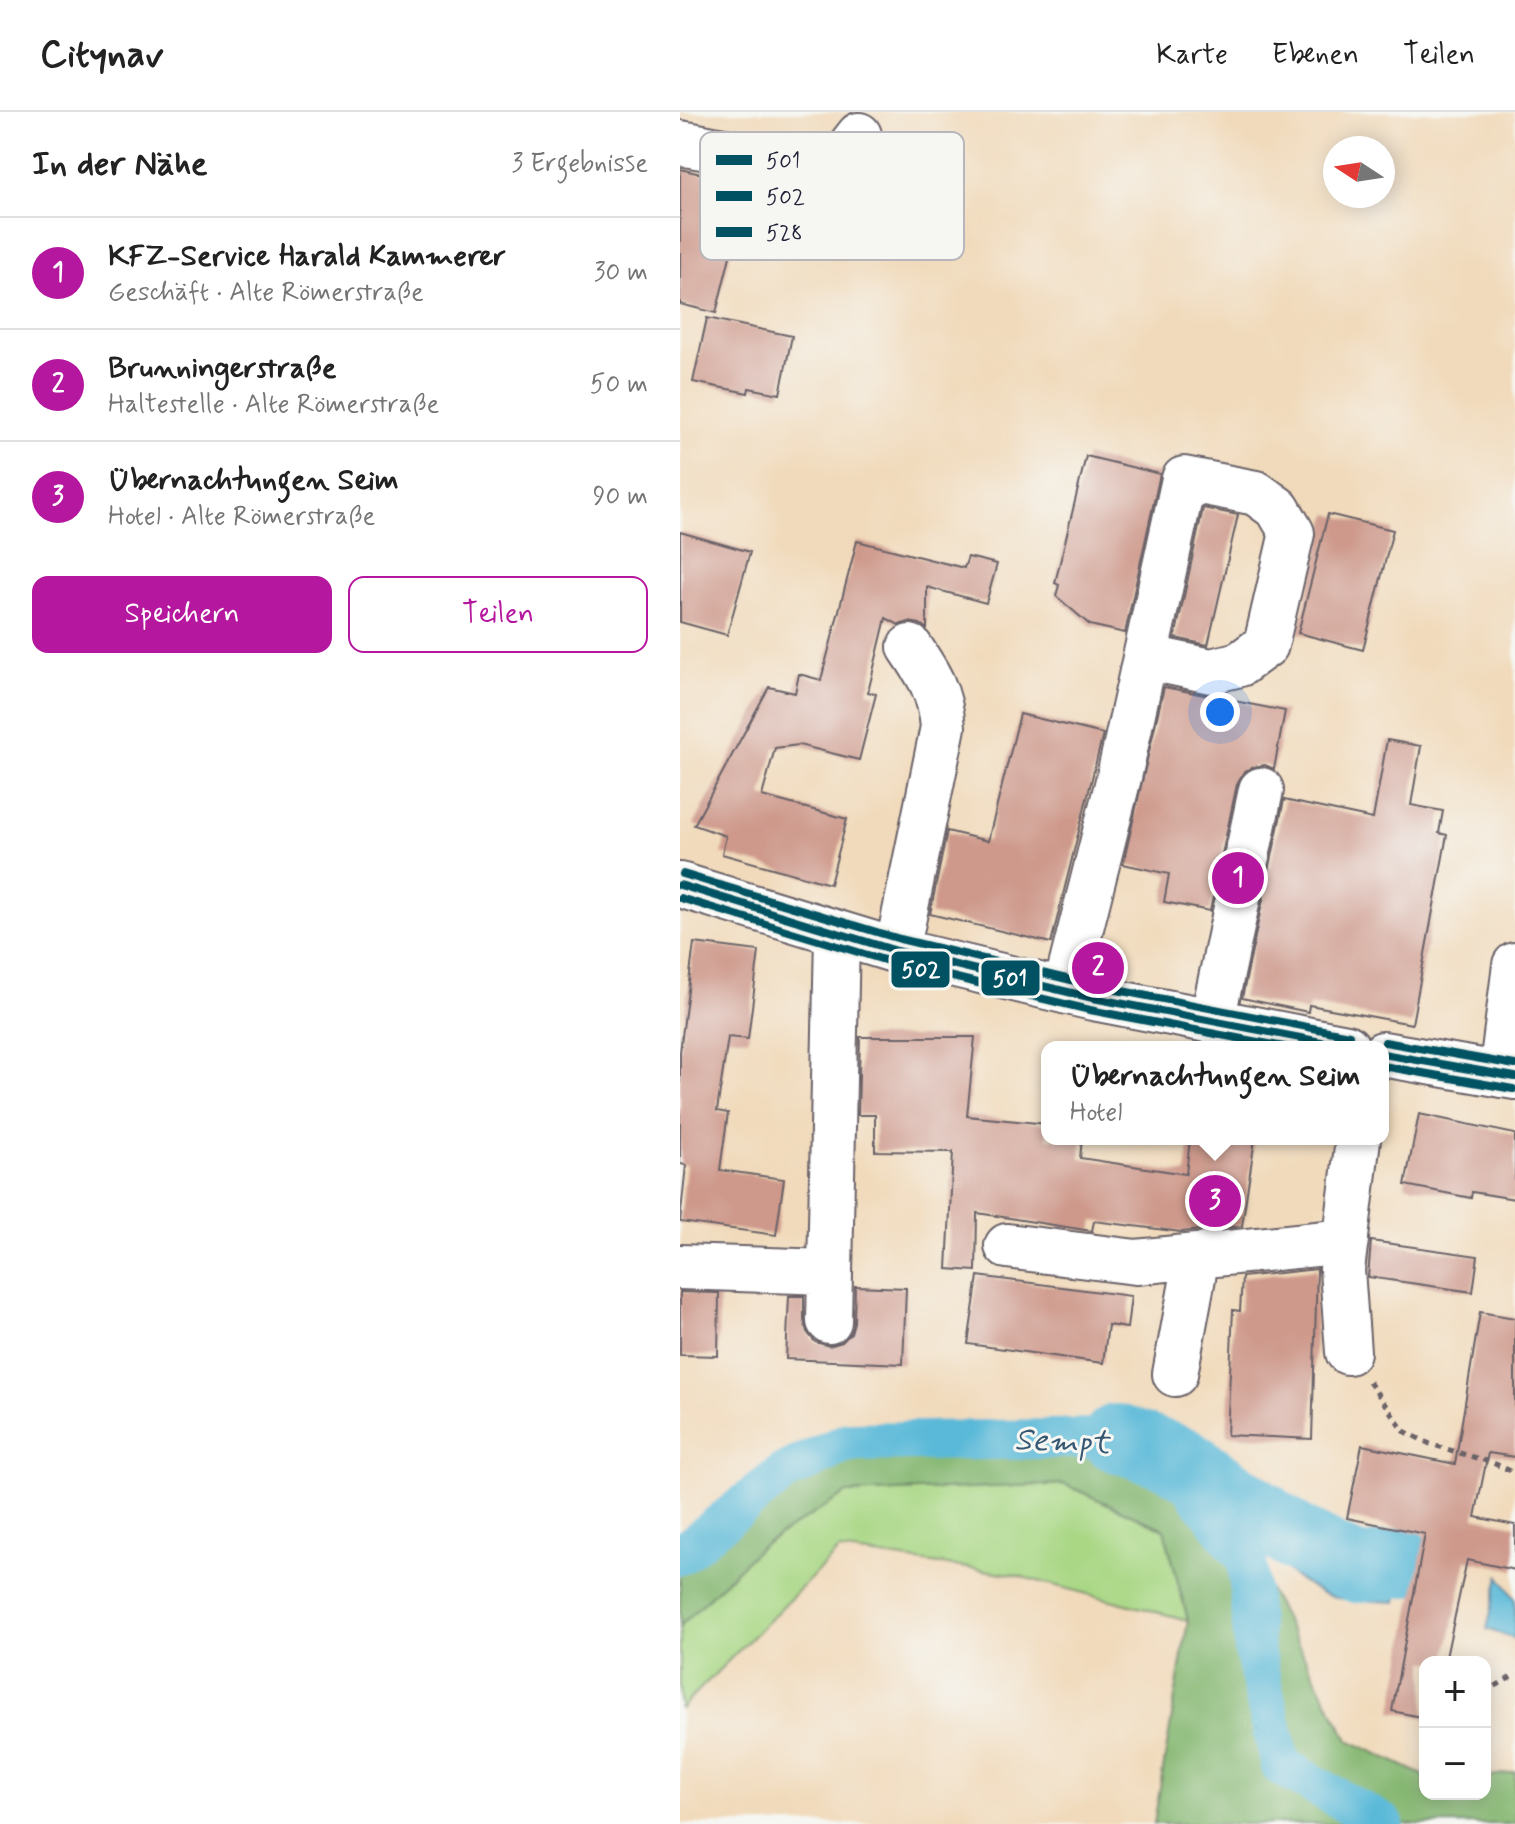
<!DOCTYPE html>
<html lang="de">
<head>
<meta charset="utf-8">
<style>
	:root { --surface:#fff; --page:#f6f6f6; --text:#222; --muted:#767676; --line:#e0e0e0; --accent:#b5179e }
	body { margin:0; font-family:Mynerve,sans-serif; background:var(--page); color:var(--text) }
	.controls { position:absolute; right:24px; bottom:24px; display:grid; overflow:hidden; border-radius:16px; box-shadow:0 4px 20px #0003 }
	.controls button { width:72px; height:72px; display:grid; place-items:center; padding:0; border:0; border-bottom:2px solid var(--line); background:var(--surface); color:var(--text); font:40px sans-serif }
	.compass { position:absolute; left:643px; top:24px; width:72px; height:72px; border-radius:50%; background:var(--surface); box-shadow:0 4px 20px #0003; rotate:282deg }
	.you { position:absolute; left:540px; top:600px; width:28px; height:28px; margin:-20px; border:6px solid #fff; border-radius:50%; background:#1a73e8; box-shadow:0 0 0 12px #1a73e833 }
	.badge { display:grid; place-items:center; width:52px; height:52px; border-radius:50%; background:var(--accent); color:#fff; font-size:26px; font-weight:700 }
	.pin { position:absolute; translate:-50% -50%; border:4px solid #fff; box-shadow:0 2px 8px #0006 }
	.popup { position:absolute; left:361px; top:929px; width:348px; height:104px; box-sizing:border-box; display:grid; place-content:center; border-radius:16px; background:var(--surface); filter:drop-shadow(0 2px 6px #0005); font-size:26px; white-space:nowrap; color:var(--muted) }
	.popup b { font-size:30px; color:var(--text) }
	.popup::after { content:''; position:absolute; left:50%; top:100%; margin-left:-16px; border:16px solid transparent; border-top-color:var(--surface) }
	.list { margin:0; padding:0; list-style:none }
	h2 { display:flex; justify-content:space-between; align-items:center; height:104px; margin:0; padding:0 32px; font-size:34px }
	h2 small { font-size:26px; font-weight:400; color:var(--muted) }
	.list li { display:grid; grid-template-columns:52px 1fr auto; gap:24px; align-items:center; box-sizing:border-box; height:112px; padding:0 32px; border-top:2px solid var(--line) }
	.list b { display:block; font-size:30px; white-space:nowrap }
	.list p { margin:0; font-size:26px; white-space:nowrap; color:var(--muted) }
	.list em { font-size:26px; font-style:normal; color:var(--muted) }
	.actions { display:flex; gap:16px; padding:24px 32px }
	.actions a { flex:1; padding:18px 0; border:2px solid var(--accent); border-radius:16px; text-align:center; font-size:28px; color:var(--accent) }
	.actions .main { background:var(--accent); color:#fff }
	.map { position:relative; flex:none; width:835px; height:1712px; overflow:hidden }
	header { display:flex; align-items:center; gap:48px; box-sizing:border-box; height:112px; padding:0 40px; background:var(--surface); border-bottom:2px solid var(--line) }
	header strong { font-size:38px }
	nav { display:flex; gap:44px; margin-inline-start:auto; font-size:28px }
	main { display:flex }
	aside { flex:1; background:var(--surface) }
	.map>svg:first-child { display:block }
	.green { fill:#a9d784; stroke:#667c60; stroke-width:2 }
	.forest { fill:#86b872; stroke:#546d56; stroke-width:2 }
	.water { fill:#5ab9d8; stroke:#3e6e8a; stroke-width:2 }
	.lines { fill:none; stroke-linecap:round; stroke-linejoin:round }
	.canal { stroke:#5ab9d8; stroke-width:40 }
	.river { stroke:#5ab9d8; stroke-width:68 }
	.building { fill:#ce998b }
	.minor-casing { stroke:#6a6268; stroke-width:48 }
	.major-casing { stroke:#6a6268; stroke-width:48 }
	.path { stroke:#6a6268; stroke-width:5; stroke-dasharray:6 6; stroke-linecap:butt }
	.minor { stroke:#fff; stroke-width:44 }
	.major { stroke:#fff; stroke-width:44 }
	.bus-1-casing { stroke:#f6f6f2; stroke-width:14 }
	.bus-2-casing { stroke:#f6f6f2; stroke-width:14 }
	.bus-3-casing { stroke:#f6f6f2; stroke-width:14 }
	.bus-1 { stroke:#005262; stroke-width:8 }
	.bus-2 { stroke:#005262; stroke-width:8 }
	.bus-3 { stroke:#005262; stroke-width:8 }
	.labels { text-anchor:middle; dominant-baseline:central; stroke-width:6; stroke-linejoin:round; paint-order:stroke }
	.water-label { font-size:32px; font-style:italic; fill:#365772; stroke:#f6f6f2 }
	.key { fill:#f6f6f2; stroke:#b6b6bb; stroke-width:2 }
	.key-label { font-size:22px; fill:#22223b }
	.line-badge { stroke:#f6f6f2; stroke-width:3 }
	.badge-label { font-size:22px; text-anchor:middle; font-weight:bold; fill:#fff }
</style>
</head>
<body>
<header>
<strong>Citynav</strong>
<nav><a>Karte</a><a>Ebenen</a><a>Teilen</a></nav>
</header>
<main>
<aside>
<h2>In der Nähe<small>3 Ergebnisse</small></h2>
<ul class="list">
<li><span class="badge">1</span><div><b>KFZ-Service Harald Kammerer</b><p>Geschäft · Alte Römerstraße</p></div><em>30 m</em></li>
<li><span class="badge">2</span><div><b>Brunningerstraße</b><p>Haltestelle · Alte Römerstraße</p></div><em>50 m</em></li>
<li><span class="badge">3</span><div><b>Übernachtungen Seim</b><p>Hotel · Alte Römerstraße</p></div><em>90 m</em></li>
</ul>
<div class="actions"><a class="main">Speichern</a><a>Teilen</a></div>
</aside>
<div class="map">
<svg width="835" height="1712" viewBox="0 0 835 1712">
	<rect width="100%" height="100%" fill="#f6f6f2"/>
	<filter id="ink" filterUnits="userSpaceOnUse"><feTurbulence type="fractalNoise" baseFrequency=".0125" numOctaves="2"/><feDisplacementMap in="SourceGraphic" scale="16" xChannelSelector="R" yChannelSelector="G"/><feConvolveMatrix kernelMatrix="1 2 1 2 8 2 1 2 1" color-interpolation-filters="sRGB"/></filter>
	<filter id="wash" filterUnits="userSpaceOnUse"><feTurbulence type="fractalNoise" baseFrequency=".006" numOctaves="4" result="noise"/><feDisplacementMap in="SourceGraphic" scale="32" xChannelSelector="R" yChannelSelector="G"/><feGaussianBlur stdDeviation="1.8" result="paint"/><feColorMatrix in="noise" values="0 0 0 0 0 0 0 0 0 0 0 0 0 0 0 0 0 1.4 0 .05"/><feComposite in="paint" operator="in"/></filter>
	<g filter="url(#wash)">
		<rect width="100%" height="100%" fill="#f1dabb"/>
		<path class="green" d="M384,1372L484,1417L508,1508L331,1462L159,1438L0,1597V1514L80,1435L167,1381Z"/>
		<path class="forest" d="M433,1312L522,1335L582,1464L668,1628L745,1664V1682H805V1665L835,1660V1712H474L508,1508L484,1417L384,1372L167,1381L80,1435L0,1514V1419L107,1349Z"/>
		<path class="water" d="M519,1358L556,1362L626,1407L657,1422L694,1425L709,1420L730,1423L716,1490C692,1488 663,1491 642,1481C587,1456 557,1401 519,1358Z
			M819,1464L835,1487V1527L807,1517Z"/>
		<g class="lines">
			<path class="canal" d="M0,1443L105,1360L168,1330L436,1326L509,1372L567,1448L574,1538L601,1654L704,1712"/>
			<path class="river" d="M436,1326L504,1349L616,1426L677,1457L724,1451"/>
		</g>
		<g id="blocks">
			<path class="building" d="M0,57L83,77L84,71L153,86L144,128L123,123L122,127L58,112L36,201L0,192Z
				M27,206L112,224L100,282L69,276L68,281L13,270Z
				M406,344L480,362L445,521L410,513L376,484L379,473L375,471Z
				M523,396L558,403L528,533L495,526Z
				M648,402L713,418L683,538L618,521Z
				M0,420L70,440L47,523L0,510Z
				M177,429L284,456L288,445L317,452L306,491L247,475V517L240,512L229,510L219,513L206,506L188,580L196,582L179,648L119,633L95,636L82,684L167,707L150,772L42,742L46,724L14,713L89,575L115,581L119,562L141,568Z
				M484,575L605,599L594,657L585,653L573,655L563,661L557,672L530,799L484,790L489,762L443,752Z
				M340,602L423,622L371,831L250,802L267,719L308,729Z
				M707,628L741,634L731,693L763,699L759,721L767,723L732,912L629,893L628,900L562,886L604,688L693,707Z
				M14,831L79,839L68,927L48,925L37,999L48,1001L40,1058L104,1067L96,1123L0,1110L6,1053L0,1052V940Z
				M180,925H295L287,1004L367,1012V1027H402L400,1046L506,1062L510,1027H575L562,1114L501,1120L414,1109L412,1119L297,1101L296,1159L267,1157L273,1040L195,1039V1003H178Z
				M739,1002L835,1022V1087L792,1080L791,1086L725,1073Z
				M691,1129L798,1144L793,1180L688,1165Z
				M637,1157L632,1327L547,1323L553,1198L560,1199L562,1165Z
				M298,1164L451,1184L447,1216L428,1213L423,1251L288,1232Z
				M175,1174L226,1176L223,1252L106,1247L109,1184H124V1208L127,1220L135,1230L149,1234L162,1230L171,1221L174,1210Z
				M0,1180L39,1181L38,1244L0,1243Z
				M800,1200L835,1206V1345L808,1341L795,1405L835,1413V1458L787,1448L765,1550H745V1606L712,1599L745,1422L667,1406L682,1333L775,1352Z"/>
		</g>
	</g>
	<g filter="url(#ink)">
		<use href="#blocks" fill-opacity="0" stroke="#6a6268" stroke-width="2"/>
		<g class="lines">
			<g class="minor-casing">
				<path id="minor" d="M0,31C36,37 126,58 157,45C166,42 173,30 179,23
					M217,839L263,615C260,580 249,563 230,535
					M385,879L439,665L504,367L576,381L598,397L612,421L586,533L560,552L531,559L465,545
					M532,909L581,678
					M821,963L835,853
					M327,1134L456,1150L666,1129
					M0,1155L149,1160
					M149,1209L157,823
					M668,1240L662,1158L678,1027
					M495,1262L517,1144"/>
			</g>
			<g class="major-casing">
				<path id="major" d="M0,773L217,839L413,886L667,935
					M703,942L835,965"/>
			</g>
			<path class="path" d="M689,1270L724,1319L750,1332L813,1351L835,1361
				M805,1580L835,1563"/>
			<use href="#minor" class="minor"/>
			<use href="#major" class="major"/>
			<g class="bus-1-casing">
				<path id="bus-1" d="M0,773L217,839L413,886L667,935
					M703,942L835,965"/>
			</g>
			<g class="bus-2-casing">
				<path id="bus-2" d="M0,786L214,851L410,898L604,935
					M703,954L833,977"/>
			</g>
			<g class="bus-3-casing">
				<path id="bus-3" d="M3,762L220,827L416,874L669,923
					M705,930L835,953"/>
			</g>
			<use href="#bus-1" class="bus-1"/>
			<use href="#bus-2" class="bus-2"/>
			<use href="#bus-3" class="bus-3"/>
		</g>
	</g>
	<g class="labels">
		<g class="water-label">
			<text transform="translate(382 1330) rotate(2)">Sempt</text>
		</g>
	</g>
	<rect x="20" y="20" width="264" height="128" rx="12" class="key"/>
	<rect x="36" y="43" width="36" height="10" fill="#005262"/>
	<rect x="36" y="79" width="36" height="10" fill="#005262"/>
	<rect x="36" y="115" width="36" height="10" fill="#005262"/>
	<g class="key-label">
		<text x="86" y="56">501</text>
		<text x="86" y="92">502</text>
		<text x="86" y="128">528</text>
	</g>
	<g class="line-badge">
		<rect x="210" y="838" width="61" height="39" rx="8" fill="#005262"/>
		<rect x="300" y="847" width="61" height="38" rx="8" fill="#005262"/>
	</g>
	<g class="badge-label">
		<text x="241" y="865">502</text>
		<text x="330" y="874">501</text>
	</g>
</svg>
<div class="controls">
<button>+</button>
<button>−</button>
</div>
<svg class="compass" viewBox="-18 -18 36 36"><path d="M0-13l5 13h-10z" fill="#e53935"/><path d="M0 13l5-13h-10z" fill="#767676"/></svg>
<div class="you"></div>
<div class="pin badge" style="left:558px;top:766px">1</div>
<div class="pin badge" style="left:418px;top:856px">2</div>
<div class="pin badge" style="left:535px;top:1089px">3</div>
<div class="popup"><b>Übernachtungen Seim</b>Hotel</div>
</div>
</main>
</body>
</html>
